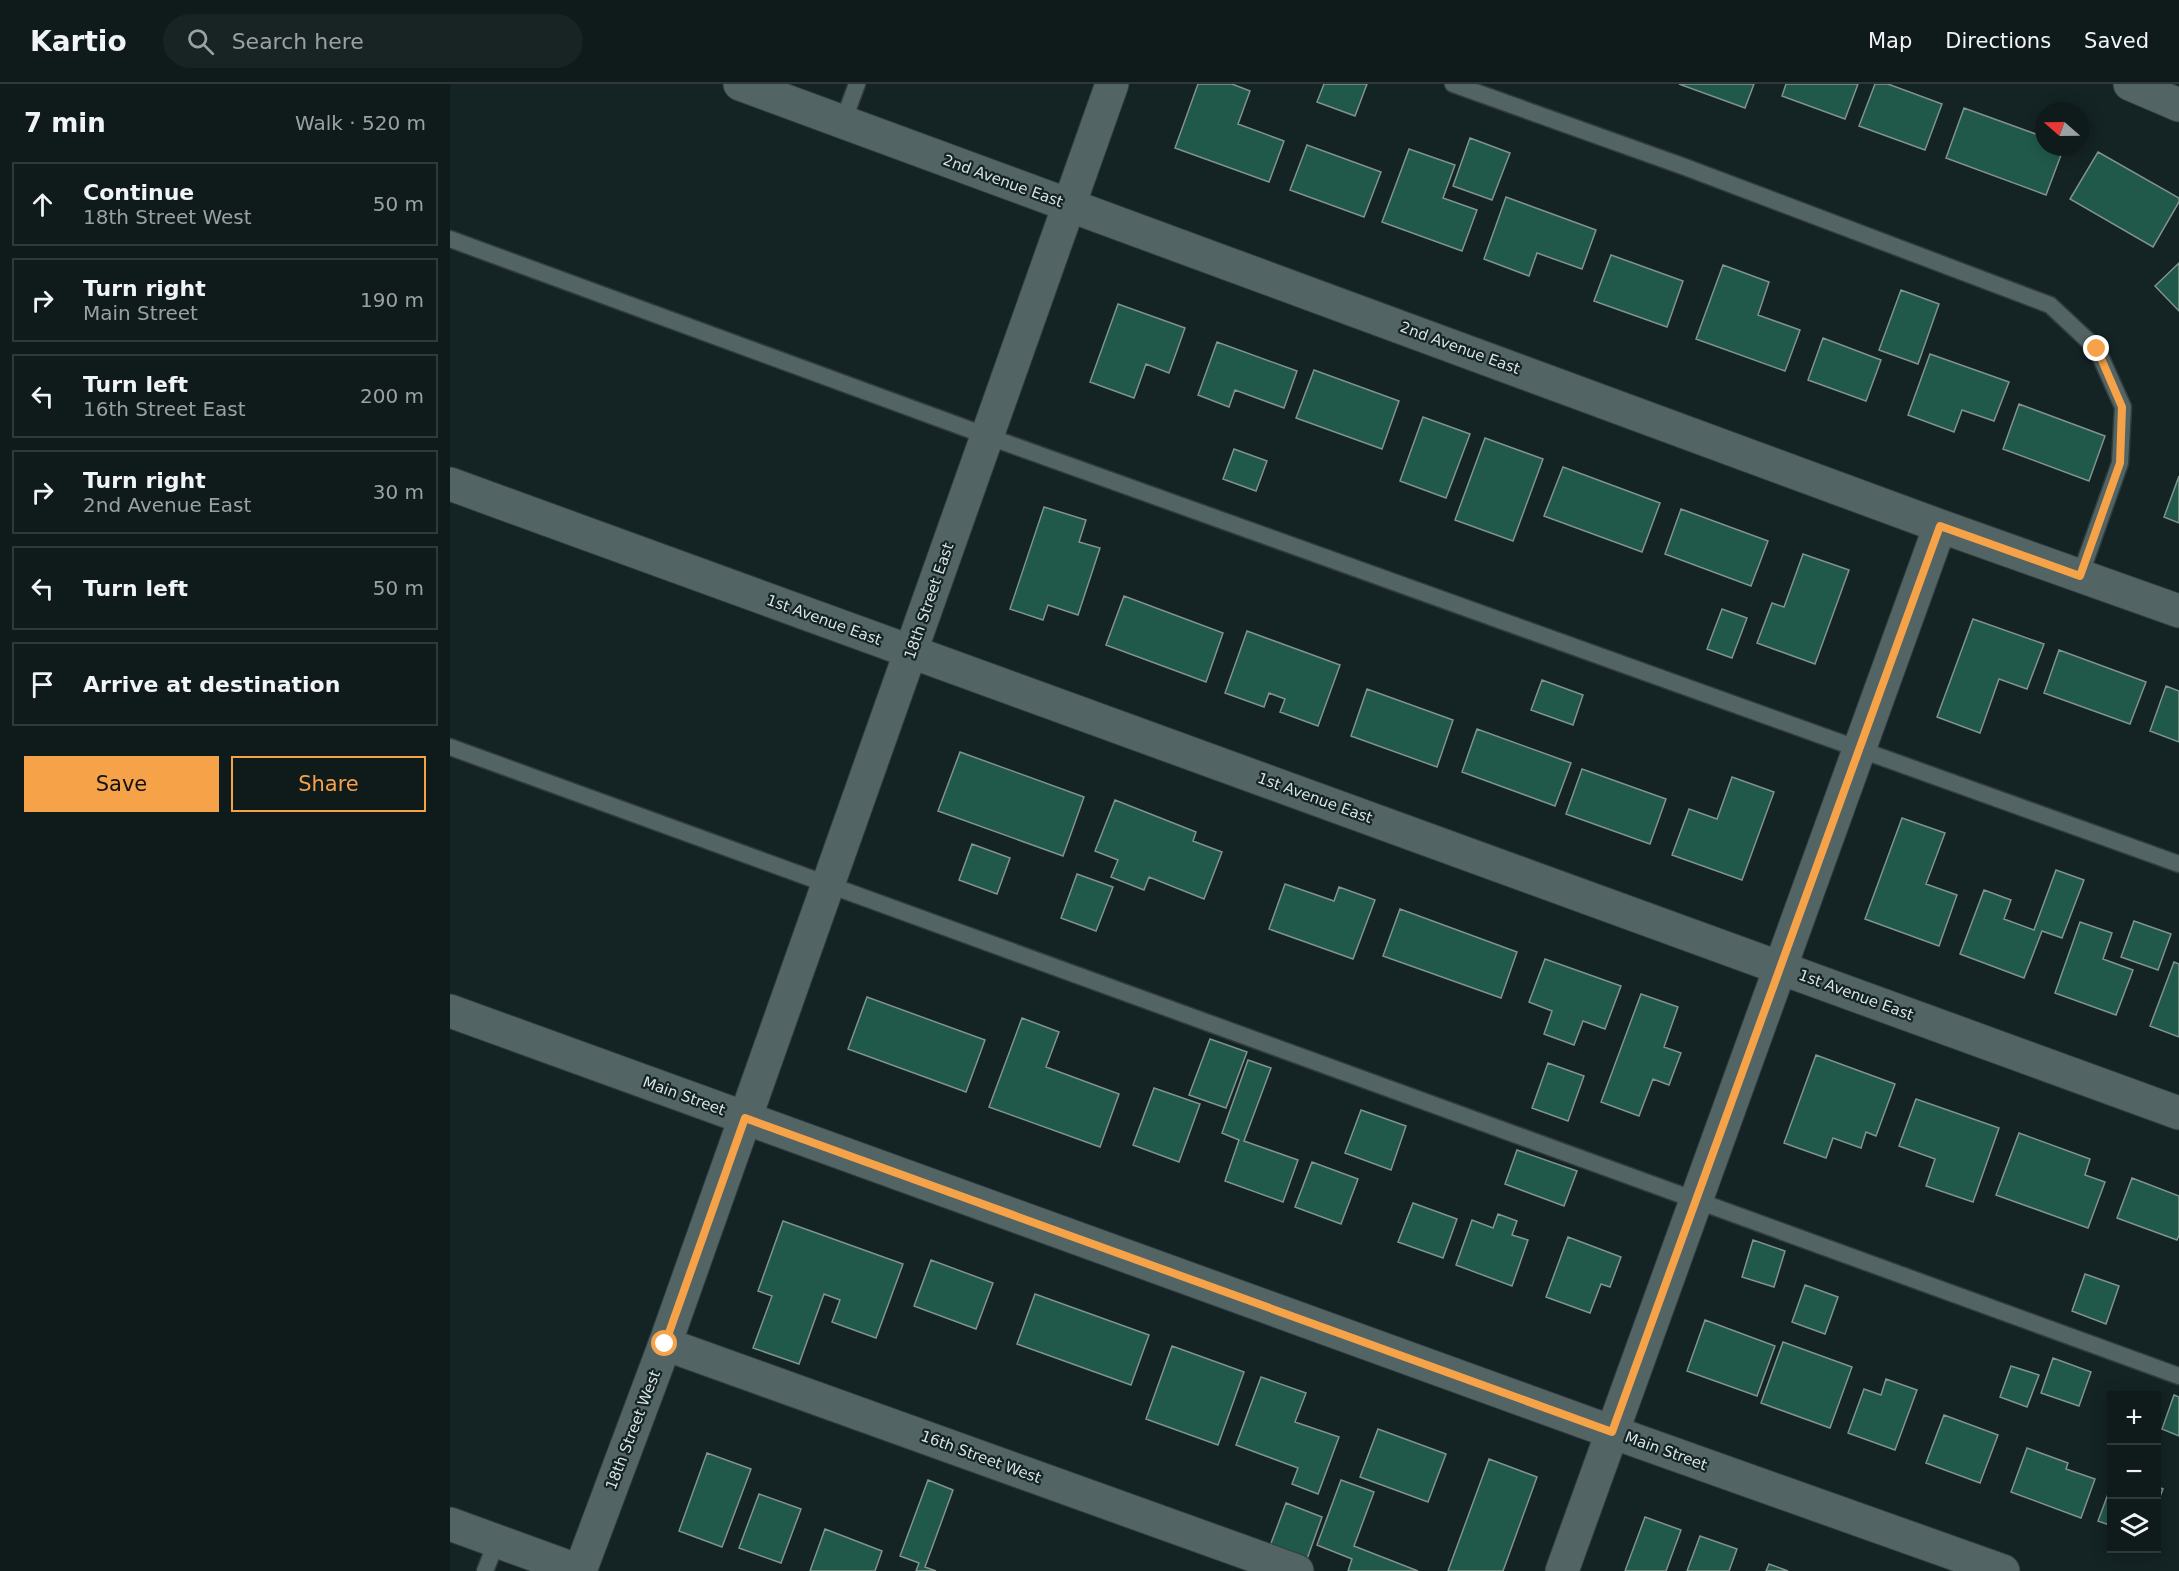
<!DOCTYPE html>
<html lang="en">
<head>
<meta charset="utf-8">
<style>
	:root { --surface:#0f1a1b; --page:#182324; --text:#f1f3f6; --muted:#9ba1a3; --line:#2f383a; --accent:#f6a248 }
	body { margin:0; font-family:"DejaVu Sans",sans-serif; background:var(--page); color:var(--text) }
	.controls { position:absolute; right:18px; bottom:18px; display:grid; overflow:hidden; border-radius:0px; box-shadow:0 3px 15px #0003 }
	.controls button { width:54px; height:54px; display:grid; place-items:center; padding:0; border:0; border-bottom:2px solid var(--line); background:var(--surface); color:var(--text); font:30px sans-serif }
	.compass { position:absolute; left:1585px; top:18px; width:54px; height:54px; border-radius:50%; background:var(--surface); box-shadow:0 3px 15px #0003; rotate:290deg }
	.stop { position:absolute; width:18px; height:18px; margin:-14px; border:4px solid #f6a248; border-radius:50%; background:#fff }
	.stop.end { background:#f6a248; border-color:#fff; box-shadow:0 2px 6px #0008 }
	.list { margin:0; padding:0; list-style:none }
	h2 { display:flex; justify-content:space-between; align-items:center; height:78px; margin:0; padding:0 24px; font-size:26px }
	h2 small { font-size:20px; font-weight:400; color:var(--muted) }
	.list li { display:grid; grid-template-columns:39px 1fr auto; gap:18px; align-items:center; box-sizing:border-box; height:84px; margin:0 12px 12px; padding:0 12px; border:2px solid var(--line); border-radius:0px }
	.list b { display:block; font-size:22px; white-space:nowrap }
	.list p { margin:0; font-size:20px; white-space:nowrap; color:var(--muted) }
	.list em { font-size:20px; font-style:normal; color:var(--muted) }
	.actions { display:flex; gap:12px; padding:18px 24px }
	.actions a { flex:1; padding:14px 0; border:2px solid var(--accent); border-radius:0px; text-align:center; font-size:21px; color:var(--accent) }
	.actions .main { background:var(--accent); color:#111 }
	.icon { flex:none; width:33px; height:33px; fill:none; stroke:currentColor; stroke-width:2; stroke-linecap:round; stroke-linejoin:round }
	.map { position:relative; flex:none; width:1729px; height:1487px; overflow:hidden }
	header { display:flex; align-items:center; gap:36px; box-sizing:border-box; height:84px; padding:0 30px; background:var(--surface); border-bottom:2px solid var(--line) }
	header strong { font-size:28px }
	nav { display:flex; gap:33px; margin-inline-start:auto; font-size:21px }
	.search { width:420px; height:54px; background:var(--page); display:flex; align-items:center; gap:15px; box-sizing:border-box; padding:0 21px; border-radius:33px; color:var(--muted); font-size:22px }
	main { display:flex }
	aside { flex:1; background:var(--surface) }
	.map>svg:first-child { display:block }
	.building { fill:#20584a; stroke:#82928d; stroke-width:1.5 }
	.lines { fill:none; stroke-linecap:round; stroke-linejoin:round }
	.service-casing { stroke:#313c3d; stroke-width:19 }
	.minor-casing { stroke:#313c3d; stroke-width:35 }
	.tertiary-casing { stroke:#313c3d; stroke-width:35 }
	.service { stroke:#536465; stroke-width:16 }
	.minor { stroke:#536465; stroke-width:33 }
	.tertiary { stroke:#536465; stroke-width:33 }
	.route { stroke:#f6a248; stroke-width:8 }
	.labels { text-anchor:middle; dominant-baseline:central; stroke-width:4.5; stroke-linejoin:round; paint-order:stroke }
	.street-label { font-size:15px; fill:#dbe4e5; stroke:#142324 }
</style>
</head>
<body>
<header>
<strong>Kartio</strong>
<div class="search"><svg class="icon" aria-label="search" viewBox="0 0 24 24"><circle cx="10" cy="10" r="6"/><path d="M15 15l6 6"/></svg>Search here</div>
<nav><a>Map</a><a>Directions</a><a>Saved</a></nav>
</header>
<main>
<aside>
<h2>7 min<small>Walk · 520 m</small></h2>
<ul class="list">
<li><svg class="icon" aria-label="ahead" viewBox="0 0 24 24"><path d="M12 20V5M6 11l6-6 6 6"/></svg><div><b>Continue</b><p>18th Street West</p></div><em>50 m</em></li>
<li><svg class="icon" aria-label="right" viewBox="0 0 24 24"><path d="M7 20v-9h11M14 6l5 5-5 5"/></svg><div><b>Turn right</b><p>Main Street</p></div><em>190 m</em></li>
<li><svg class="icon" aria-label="left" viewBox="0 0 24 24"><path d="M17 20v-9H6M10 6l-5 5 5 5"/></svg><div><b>Turn left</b><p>16th Street East</p></div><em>200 m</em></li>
<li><svg class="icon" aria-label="right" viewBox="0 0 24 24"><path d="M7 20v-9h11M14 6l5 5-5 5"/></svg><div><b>Turn right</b><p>2nd Avenue East</p></div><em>30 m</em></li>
<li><svg class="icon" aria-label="left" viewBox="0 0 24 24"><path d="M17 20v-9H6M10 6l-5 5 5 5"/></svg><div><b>Turn left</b></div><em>50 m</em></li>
<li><svg class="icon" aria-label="arrive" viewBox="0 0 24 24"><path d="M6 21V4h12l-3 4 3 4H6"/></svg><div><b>Arrive at destination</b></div></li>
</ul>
<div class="actions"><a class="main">Save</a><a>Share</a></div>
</aside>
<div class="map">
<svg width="1729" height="1487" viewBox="0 0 1729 1487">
	<rect width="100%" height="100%" fill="#142324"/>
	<path class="building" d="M748,0H782L800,7L788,40L834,57L819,98L725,64Z
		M874,0H917L905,32L867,18Z
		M1229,0H1304L1295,24Z
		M1336,0H1408L1395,35L1332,12Z
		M1425,0H1438L1492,20L1475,66L1409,42Z
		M1514,24L1594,53V63H1614L1596,111L1496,74Z
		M1020,54L1060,69L1042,116L1003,102Z
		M857,61L931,88L914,133L840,106Z
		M959,65L1005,81L993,114L1027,126L1012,167L932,138Z
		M1648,68L1729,114V118L1703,163L1620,115Z
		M1056,113L1146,146L1132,185L1087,169L1079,192L1034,175Z
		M1161,171L1233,197L1217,243L1144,217Z
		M1729,179V227L1705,202Z
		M1273,181L1319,198L1308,231L1350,246L1335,287L1246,255Z
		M1451,206L1489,220L1468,280L1429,266Z
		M668,220L735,244L719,289L696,280L684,314L640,298Z
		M1373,254L1431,276L1416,317L1358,296Z
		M767,258L847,287L834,324L785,306L779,323L748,311Z
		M1480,270L1559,298L1544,337L1512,326L1504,348L1458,331Z
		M864,286L949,317L932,365L846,334Z
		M1569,320L1655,352L1639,397L1553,365Z
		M973,333L1020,350L996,414L950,397Z
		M1035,354L1093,375L1063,457L1005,436Z
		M784,365L817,377L806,407L773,395Z
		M1113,383L1210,419L1192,468L1094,432Z
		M1729,392V439L1714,433Z
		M594,423L636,436L629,458L650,464L628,531L598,521L593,536L560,525Z
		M1231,425L1318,457L1301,502L1215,470Z
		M1353,470L1399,486L1365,580L1307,559L1322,519L1334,523Z
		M674,512L773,549L756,598L656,561Z
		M1272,525L1297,534L1282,574L1257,565Z
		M1523,535L1594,560L1577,605L1549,595L1530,649L1487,633Z
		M797,547L890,581L868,642L830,628L835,615L819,609L814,623L775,609Z
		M1609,566L1696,598L1680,640L1594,609Z
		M1092,596L1133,611L1123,641L1081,626Z
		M1716,602L1729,607V658L1700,647Z
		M917,605L1003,636L987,683L901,652Z
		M1027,645L1121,679L1105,722L1012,688Z
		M510,668L634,713L613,772L488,727Z
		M1132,685L1216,715L1200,760L1116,730Z
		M1282,693L1324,708L1292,796L1222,771L1239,725L1267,735Z
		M665,716L746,748L743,757L772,768L754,815L699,793L694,806L661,793L668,776L645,767Z
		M1452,734L1495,749L1476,800L1507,811L1489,862L1415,835Z
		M522,760L560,774L547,810L509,796Z
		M1606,786L1634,796L1612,854L1592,847L1574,894L1510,870L1534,806L1561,816L1554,835L1584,846Z
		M627,790L663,803L646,847L611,834Z
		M835,800L884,817L889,803L925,816L903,875L819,845Z
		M950,825L1067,868L1051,914L933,872Z
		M1684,837L1721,850L1708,886L1671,873Z
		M1630,838L1662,849L1653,875L1683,886L1666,931L1605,909Z
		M1095,875L1171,902L1155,945L1133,937L1124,961L1094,950L1102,927L1079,918Z
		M1724,878L1729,880V953L1700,942Z
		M1191,910L1228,923L1214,963L1231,969L1219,1001L1203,995L1189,1032L1151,1018Z
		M417,913L535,956L516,1008L398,965Z
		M572,934L609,948L596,983L669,1010L650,1063L539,1023Z
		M760,955L797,968L776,1024L739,1011Z
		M1366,971L1445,1000L1426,1052L1416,1048L1411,1064L1383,1054L1376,1074L1334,1059Z
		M798,976L821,984L794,1057L848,1076L833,1118L775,1097L789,1056L772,1049Z
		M1098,979L1134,992L1118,1037L1082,1024Z
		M704,1004L750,1020L729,1078L683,1061Z
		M1466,1015L1549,1044L1523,1118L1476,1102L1485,1075L1449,1062Z
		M911,1026L956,1042L941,1086L895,1069Z
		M1569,1049L1640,1075L1635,1091L1655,1098L1638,1144L1546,1111Z
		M1067,1066L1127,1087L1114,1122L1055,1100Z
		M862,1078L908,1095L891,1140L845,1123Z
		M1682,1094L1729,1112V1151L1727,1156L1667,1134Z
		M963,1119L1007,1135L993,1174L948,1158Z
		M1048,1130L1067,1137L1062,1151L1078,1156L1062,1202L1006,1181L1022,1136L1043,1144Z
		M333,1137L453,1180L426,1254L382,1238L390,1216L374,1210L349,1280L303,1264L322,1212L308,1207Z
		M1118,1153L1171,1173L1160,1203L1151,1200L1140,1229L1096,1213Z
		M1303,1156L1335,1167L1324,1203L1292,1193Z
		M481,1176L543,1199L526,1245L464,1222Z
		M1635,1190L1669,1202L1656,1240L1622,1227Z
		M1355,1201L1388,1213L1375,1250L1342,1238Z
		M585,1210L699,1251L681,1301L567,1260Z
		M1255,1236L1325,1262L1307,1312L1237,1287Z
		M1333,1258L1402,1283L1380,1344L1311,1319Z
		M722,1262L794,1288L768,1361L696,1335Z
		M1603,1274L1641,1288L1629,1322L1591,1309Z
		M1561,1282L1589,1291L1577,1323L1550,1313Z
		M811,1293L856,1309L845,1338L889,1353L868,1410L842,1400L848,1384L786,1361Z
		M1436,1295L1467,1306L1445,1366L1398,1349L1414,1305L1431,1311Z
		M1724,1311L1729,1313V1352L1712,1345Z
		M1494,1331L1548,1351L1530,1399L1476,1379Z
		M928,1345L996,1370L978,1418L910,1393Z
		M1577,1364L1618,1379L1616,1385L1645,1395L1631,1434L1561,1408Z
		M257,1369L301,1385L272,1463L229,1447Z
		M1039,1375L1087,1393L1053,1487H998Z
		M478,1396L503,1406L475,1483L486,1487H466L469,1479L450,1472Z
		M891,1396L924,1408L904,1462L968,1487H898L902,1475L867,1461Z
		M1661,1402H1662V1442L1648,1437Z
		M1706,1402L1713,1405L1706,1423Z
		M309,1410L351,1425L331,1479L289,1464Z
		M836,1419L872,1433L857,1475L820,1462Z
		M1195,1433L1231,1446L1216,1487H1175Z
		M375,1445L432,1467L425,1487H360Z
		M1250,1452L1287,1465L1279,1487H1237Z
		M1319,1480L1338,1487H1316Z"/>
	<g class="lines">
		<g class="service-casing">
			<path id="service" d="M1003,0L1235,83L1600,221L1647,265L1673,323L1670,379L1630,492
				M393,38L407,0
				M0,155L537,352L1729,780
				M0,663L1729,1292
				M35,1487L47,1457"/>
		</g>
		<g class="minor-casing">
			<path id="minor" d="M290,0L1490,442L1729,527
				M1680,0L1729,21
				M0,400L1729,1029
				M0,927L1162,1348L1553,1487
				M215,1260L847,1487
				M0,1440L129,1487
				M1112,1487L1490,442"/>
		</g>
		<g class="tertiary-casing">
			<path id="tertiary" d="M130,1487L215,1260L662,0"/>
		</g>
		<use href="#service" class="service"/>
		<use href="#minor" class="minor"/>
		<use href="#tertiary" class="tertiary"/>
	</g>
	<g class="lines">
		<path class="route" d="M215,1260L295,1034L1162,1348L1490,442L1630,492L1670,379L1672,323L1647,265"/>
	</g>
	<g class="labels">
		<g class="street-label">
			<text transform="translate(553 97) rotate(20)">2nd Avenue East</text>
			<text transform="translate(1010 264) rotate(20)">2nd Avenue East</text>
			<text transform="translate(479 517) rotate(-71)">18th Street East</text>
			<text transform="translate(374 536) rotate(20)">1st Avenue East</text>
			<text transform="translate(865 714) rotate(20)">1st Avenue East</text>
			<text transform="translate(1406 911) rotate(20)">1st Avenue East</text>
			<text transform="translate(234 1012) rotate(20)">Main Street</text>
			<text transform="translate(183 1346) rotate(-69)">18th Street West</text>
			<text transform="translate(1216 1367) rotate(20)">Main Street</text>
			<text transform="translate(531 1373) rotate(20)">16th Street West</text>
		</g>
	</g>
</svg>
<div class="controls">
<button>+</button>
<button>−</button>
<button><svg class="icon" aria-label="layers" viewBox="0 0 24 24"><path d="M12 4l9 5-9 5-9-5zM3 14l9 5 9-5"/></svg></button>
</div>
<svg class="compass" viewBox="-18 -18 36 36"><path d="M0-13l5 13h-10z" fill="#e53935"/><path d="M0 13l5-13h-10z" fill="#9ba1a3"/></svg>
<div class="stop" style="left:215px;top:1260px"></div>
<div class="stop end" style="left:1647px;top:265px"></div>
</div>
</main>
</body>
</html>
